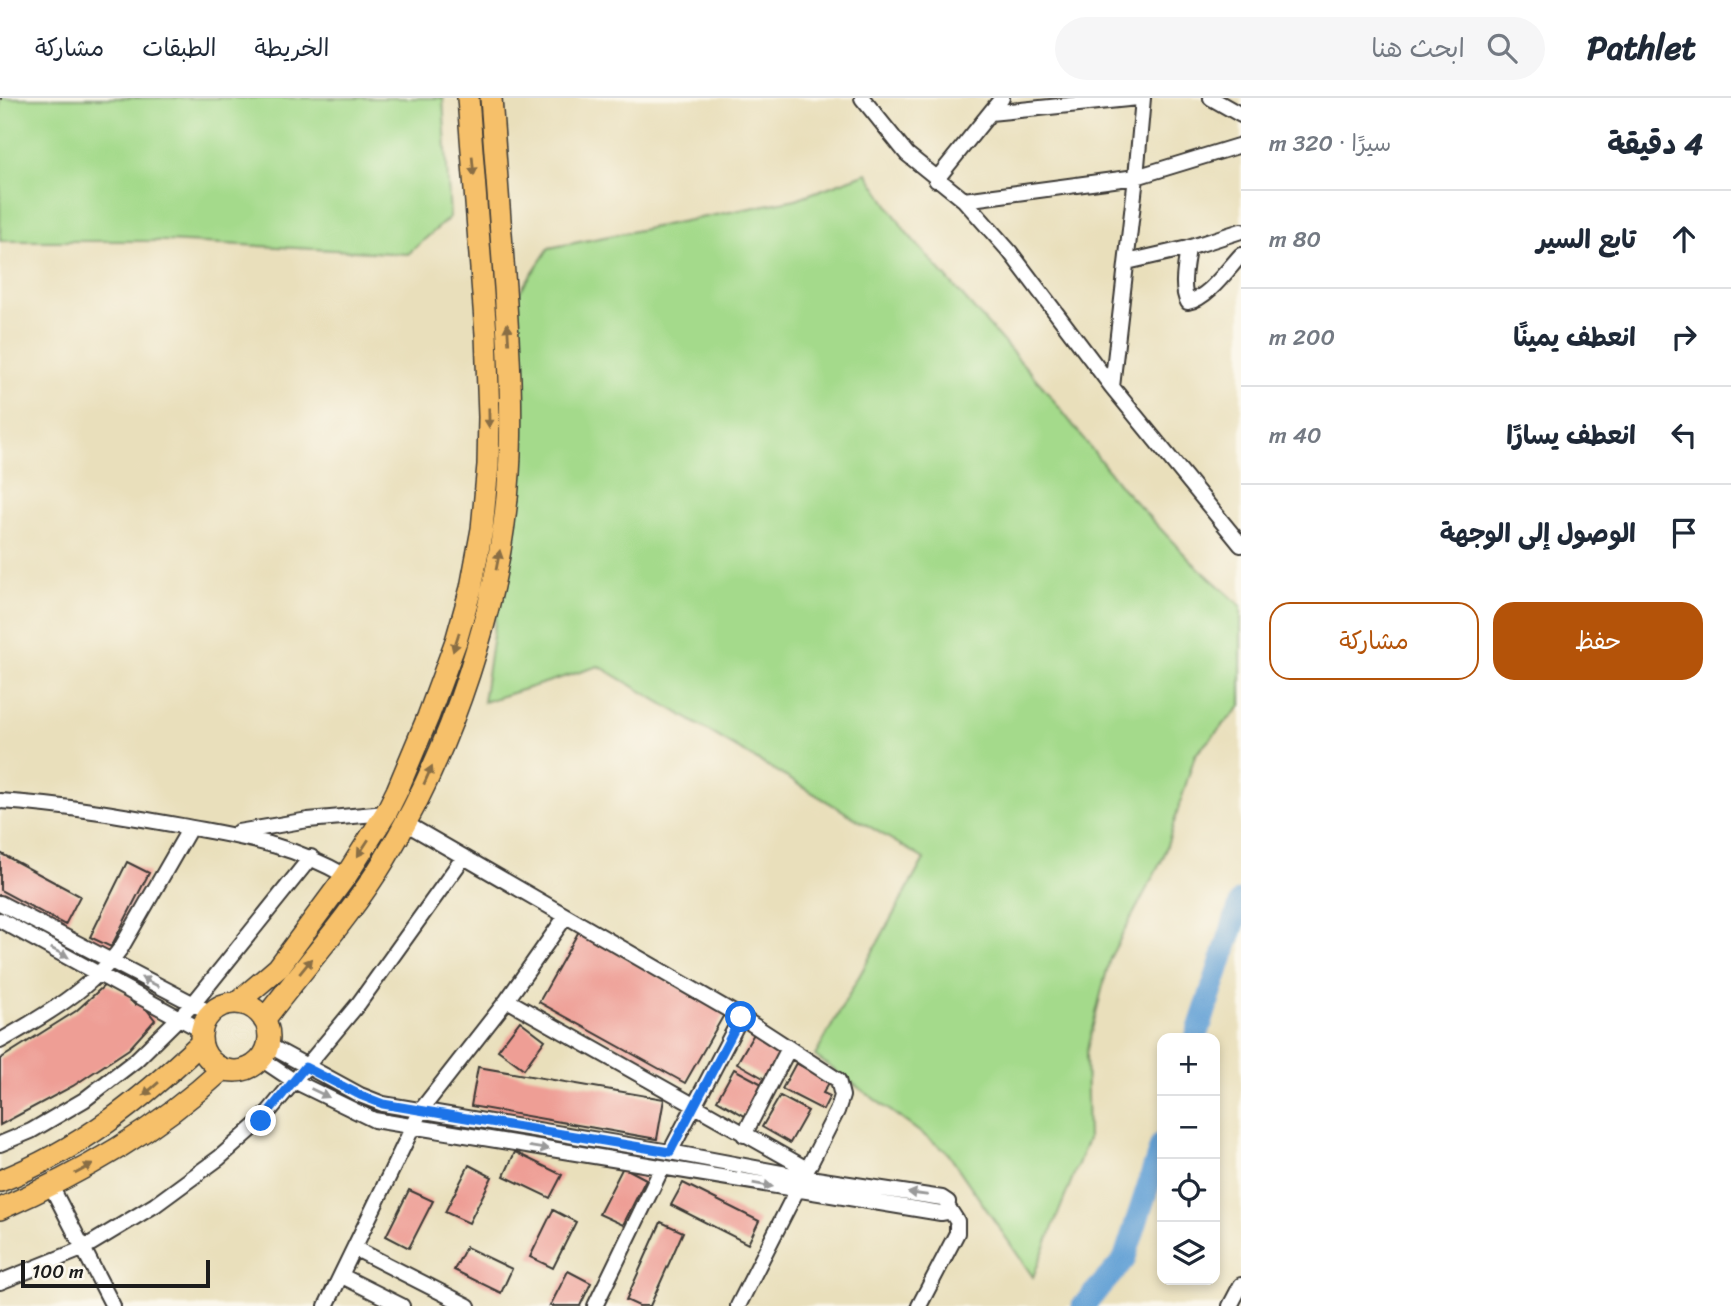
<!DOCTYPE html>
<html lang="ar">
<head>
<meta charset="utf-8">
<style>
	:root { --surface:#fff; --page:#f6f6f7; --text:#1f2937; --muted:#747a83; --line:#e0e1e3; --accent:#b45309 }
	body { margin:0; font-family:Sriracha,"Playpen Sans Arabic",sans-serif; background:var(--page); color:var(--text); direction:rtl }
	.controls { position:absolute; right:21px; bottom:21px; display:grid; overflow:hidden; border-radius:14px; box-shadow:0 4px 10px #0003 }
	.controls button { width:63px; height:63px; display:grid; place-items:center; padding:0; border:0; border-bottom:2px solid var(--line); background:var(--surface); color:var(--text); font:35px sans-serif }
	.scale { position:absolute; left:21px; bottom:18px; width:189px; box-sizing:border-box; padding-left:7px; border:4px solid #1c1c1c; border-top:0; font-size:19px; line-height:24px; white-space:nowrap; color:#1c1c1c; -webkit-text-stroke:5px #fbf7ec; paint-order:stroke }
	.stop { position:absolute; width:21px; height:21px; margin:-16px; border:5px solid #1a73e8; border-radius:50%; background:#fff }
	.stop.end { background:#1a73e8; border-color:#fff; box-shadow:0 2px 7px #0008 }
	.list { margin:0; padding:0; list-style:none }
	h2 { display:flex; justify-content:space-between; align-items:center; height:91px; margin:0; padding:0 28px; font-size:30px }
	h2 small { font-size:23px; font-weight:400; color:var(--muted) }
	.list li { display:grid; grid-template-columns:46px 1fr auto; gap:21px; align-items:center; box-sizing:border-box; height:98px; padding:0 28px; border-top:2px solid var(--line) }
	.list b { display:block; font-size:26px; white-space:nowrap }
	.list em { font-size:23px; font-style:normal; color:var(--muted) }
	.actions { display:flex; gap:14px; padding:21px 28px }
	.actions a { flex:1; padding:16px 0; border:2px solid var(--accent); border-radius:21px; text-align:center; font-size:24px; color:var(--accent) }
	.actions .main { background:var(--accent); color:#fff }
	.icon { flex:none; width:38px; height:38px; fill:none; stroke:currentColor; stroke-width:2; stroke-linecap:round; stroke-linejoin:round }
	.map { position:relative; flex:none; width:1241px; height:1208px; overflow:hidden; direction:ltr }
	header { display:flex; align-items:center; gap:42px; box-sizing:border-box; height:98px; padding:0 35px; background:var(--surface); border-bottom:2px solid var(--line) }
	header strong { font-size:33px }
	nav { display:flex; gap:38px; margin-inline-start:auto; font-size:24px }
	.search { width:490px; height:63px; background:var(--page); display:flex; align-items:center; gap:18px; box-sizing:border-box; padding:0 24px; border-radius:38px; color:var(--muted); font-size:26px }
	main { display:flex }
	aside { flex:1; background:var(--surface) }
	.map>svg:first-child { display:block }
	.green { fill:#a4da8b; stroke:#607b54; stroke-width:2 }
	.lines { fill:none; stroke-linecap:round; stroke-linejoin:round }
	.river { stroke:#65a2d6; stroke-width:23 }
	.building { fill:#ee9e95 }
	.minor-casing { stroke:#3b3934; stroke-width:18 }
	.highway-casing { stroke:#3b3934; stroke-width:24 }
	.path { stroke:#3b3934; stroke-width:2.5; stroke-dasharray:2 5; stroke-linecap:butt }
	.minor { stroke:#fff; stroke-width:14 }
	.highway { stroke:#f6c06b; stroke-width:21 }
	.oneway { fill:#896e44 }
	.oneway2 { fill:#999 }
	.route { stroke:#1a73e8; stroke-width:9 }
</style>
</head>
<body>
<header>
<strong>Pathlet</strong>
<div class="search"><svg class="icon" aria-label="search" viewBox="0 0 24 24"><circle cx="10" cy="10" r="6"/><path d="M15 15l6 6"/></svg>ابحث هنا</div>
<nav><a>الخريطة</a><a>الطبقات</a><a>مشاركة</a></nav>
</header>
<main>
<aside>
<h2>4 دقيقة<small>سيرًا · 320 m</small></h2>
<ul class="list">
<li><svg class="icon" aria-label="ahead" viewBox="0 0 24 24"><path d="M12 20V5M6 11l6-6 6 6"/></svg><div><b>تابع السير</b></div><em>80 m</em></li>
<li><svg class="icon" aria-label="right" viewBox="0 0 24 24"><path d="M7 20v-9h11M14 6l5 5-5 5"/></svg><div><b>انعطف يمينًا</b></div><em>200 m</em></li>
<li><svg class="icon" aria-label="left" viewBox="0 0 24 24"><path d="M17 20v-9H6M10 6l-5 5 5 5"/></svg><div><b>انعطف يسارًا</b></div><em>40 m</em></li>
<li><svg class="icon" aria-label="arrive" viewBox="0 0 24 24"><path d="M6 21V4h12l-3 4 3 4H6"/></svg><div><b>الوصول إلى الوجهة</b></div></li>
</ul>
<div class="actions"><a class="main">حفظ</a><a>مشاركة</a></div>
</aside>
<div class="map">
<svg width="1241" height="1208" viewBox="0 0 1241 1208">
	<rect width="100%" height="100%" fill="#fbf7ec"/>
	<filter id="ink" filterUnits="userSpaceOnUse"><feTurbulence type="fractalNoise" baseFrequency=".0143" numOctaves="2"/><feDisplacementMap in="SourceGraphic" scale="14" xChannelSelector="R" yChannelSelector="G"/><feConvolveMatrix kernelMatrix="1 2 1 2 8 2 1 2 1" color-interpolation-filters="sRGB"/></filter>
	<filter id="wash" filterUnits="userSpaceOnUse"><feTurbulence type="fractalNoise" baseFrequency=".00686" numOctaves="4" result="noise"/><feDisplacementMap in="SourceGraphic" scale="28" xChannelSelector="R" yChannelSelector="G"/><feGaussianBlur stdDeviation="1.57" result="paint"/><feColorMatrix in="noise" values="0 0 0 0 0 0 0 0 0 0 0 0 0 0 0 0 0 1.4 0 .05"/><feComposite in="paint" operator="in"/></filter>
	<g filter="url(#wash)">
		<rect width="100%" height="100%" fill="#e9dfbb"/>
		<path class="green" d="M0,0H443L450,119L408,156L166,143H0Z
			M867,75L906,134L1044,290L1122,390L1190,462L1241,508V608L1195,657L1163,760L1110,860L1086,955L1088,1041L1033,1179L947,1054L815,958L924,761L599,568L483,604L519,363L512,205L549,150L796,101Z"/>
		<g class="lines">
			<path class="river" d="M1196,940L1241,803
				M1083,1208L1124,1162L1162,1045"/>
		</g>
		<g id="blocks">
			<path class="building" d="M0,755L80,798L65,827L0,792Z
				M127,764L149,775L111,849L90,839Z
				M579,833L725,915L685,985L539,904Z
				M106,886L133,899L130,902L135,907L140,903L155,922L129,951L73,988L0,1027V961L76,913Z
				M520,923L545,942L524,971L498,952Z
				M755,934L783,949L765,981L737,965Z
				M796,965L830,983L823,995L830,998L823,1012L782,991Z
				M478,969L664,1001L657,1041L471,1008Z
				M734,971L762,986L745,1018L717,1002Z
				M780,998L808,1013L790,1045L762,1029Z
				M515,1054L562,1077L550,1100L504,1078Z
				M469,1067L492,1079L469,1125L445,1114Z
				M623,1069L646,1081L623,1127L599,1116Z
				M683,1085L759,1123L748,1146L671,1107Z
				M409,1092L433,1103L409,1150L386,1138Z
				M553,1112L576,1124L553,1170L530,1159Z
				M661,1124L683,1134L650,1208H639L626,1202Z
				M466,1149L512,1171L501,1195L454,1172Z
				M568,1173L591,1185L580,1208H550Z"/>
		</g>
	</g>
	<g filter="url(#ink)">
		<use href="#blocks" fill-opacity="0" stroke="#3b3934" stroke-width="2"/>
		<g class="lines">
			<g class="minor-casing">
				<path id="minor" d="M862,0L907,56L964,102L1010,154L1112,289L1241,447
					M1211,0L1241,17
					M990,15L1138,0
					M936,82L1002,0
					M964,102L1136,79L1241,47
					M1188,150C1186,166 1180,190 1188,204C1208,200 1227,172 1241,157
					M1127,164L1188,150L1241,133
					M1112,289L1136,79L1143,0
					M0,703C62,707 121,717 182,728C245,740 288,745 346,778
					M405,725L741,919L838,982L842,998L837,1013L738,1208
					M238,734L308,722L386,715
					M0,805L211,915
					M0,822L201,932
					M507,902L807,1071
					M0,943C44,918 91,891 121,850L190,730
					M261,961L294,983L374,1022L941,1115L947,1114L948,1104L942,1100L803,1079L670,1054L383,1006L360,997L268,947
					M744,1037L789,950
					M0,1046L31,1033L84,1002L136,962L193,906L311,759
					M670,1054L741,919
					M51,1088L113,1208
					M356,1151L468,1208
					M342,1178L402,1208
					M0,1184L82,1151L155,1107L219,1060L261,1023L359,905L463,760
					M326,1208L421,1012L507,902L566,818
					M595,1208L662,1070
					M919,1208L957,1135V1123L948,1109
					M1230,1208L1241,1187"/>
			</g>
			<g class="highway-casing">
				<path id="highway" d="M237,905L278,870L346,778L386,715L397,693L428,619L456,543L471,490L482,431L488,367L489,319L486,236L468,0
					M201 939a34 34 0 1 1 68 0a34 34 0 1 1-68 0Z
					M264,922C304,869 350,819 385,761C452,650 501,505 509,376C513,314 509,252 505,190C500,127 496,63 491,0
					M0,1083C79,1052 140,1003 201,945
					M0,1111C82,1075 157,1032 223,971"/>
			</g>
			<path class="path" d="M0,1L2,0"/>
			<use href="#minor" class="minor"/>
			<use href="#highway" class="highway"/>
		</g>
		<defs><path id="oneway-solid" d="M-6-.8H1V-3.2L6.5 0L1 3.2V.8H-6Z" transform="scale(1.75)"/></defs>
		<g class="oneway">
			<use href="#oneway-solid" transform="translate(473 68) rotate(85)"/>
			<use href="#oneway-solid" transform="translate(508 235) rotate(-94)"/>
			<use href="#oneway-solid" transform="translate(489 320) rotate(89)"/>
			<use href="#oneway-solid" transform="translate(498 462) rotate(-79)"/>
			<use href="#oneway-solid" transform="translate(456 544) rotate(108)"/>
			<use href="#oneway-solid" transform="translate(428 677) rotate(-66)"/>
			<use href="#oneway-solid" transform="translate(363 750) rotate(123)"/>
			<use href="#oneway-solid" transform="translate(306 868) rotate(-51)"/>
			<use href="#oneway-solid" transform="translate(151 991) rotate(139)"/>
			<use href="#oneway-solid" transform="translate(84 1071) rotate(-28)"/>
		</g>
		<g class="oneway2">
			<use href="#oneway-solid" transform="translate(60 855) rotate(28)"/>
			<use href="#oneway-solid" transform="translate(150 884) rotate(-153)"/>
			<use href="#oneway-solid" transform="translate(320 995) rotate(26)"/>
			<use href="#oneway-solid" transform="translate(539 1050) rotate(9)"/>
			<use href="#oneway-solid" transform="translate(763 1087) rotate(10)"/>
			<use href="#oneway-solid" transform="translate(918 1096) rotate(-172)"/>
		</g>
	</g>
	<g class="lines" filter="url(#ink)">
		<path class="route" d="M261,1023L305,969L360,997L383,1006L670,1054L741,919"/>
	</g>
</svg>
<div class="controls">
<button>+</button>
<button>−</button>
<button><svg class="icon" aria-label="locate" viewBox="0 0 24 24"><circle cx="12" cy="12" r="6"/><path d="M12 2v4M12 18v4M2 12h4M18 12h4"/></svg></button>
<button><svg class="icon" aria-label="layers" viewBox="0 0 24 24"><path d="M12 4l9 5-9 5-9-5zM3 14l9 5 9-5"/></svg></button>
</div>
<div class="scale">100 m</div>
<div class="stop" style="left:741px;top:919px"></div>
<div class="stop end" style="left:261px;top:1023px"></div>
</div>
</main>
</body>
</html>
